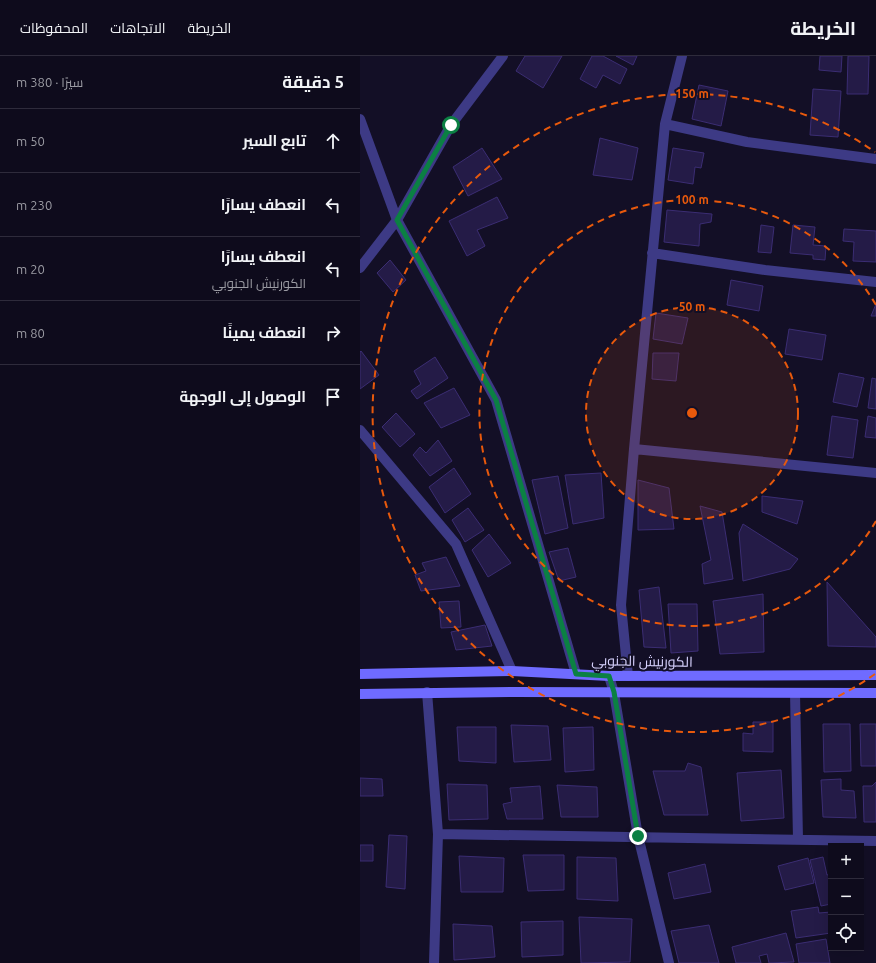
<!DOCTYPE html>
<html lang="ar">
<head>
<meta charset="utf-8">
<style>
	:root { --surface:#0e0b1c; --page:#1c1929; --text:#f1f3f6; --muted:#9b9ba3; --line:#2e2b3b }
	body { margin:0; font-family:Ubuntu,Cairo,sans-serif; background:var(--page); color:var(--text); direction:rtl }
	.controls { position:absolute; right:12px; bottom:12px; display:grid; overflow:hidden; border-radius:0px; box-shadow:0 4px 16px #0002 }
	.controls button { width:36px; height:36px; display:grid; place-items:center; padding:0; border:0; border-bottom:1px solid var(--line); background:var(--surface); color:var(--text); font:20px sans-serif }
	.stop { position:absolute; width:12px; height:12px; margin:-9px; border:3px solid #0b8043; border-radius:50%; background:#fff }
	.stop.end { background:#0b8043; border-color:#fff; box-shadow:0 1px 4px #0008 }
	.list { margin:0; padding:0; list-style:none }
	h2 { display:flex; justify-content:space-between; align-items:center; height:52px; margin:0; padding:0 16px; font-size:17px }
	h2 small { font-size:13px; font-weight:400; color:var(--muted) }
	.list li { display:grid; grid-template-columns:26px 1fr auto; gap:12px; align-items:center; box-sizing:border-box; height:64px; padding:0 16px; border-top:1px solid var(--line) }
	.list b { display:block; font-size:15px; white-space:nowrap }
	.list p { margin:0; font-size:13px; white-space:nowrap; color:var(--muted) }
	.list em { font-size:13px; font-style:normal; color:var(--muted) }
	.icon { flex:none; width:22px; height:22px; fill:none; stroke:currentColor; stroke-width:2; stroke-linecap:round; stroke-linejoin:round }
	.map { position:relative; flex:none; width:516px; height:907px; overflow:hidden; direction:ltr }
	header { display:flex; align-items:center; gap:24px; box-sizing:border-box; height:56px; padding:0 20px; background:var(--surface); border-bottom:1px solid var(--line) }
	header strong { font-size:19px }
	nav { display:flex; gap:22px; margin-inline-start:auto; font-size:14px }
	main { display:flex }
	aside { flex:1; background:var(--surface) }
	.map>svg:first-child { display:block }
	.building { fill:#241b47; stroke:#3b2d73 }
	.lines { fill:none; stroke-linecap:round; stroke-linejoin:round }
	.minor { stroke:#3d3a85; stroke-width:10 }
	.secondary { stroke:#6f6bff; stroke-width:10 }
	.route { stroke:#0b8043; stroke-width:5 }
	.ring { fill:none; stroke:#e8590c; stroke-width:2; stroke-dasharray:7 5 }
	.labels { text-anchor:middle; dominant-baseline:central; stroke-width:4; stroke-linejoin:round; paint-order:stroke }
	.street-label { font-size:14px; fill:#d9d4ff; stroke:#130f26 }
	.centre { fill:#e8590c; stroke:#130f26; stroke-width:2 }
	.ring-label { font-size:12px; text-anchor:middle; font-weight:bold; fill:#e8590c; stroke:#130f26; stroke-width:4; stroke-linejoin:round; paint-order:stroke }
</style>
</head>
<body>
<header>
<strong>الخريطة</strong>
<nav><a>الخريطة</a><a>الاتجاهات</a><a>المحفوظات</a></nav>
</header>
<main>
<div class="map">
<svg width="516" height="907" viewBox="0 0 516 907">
	<rect width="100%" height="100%" fill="#130f26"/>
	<path class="building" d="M165,0H202L183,32L156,15Z
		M232,0H243L267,13L260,28L243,19L236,32L220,23Z
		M256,0H277L273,9Z
		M460,0H482L481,16L459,14Z
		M488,0H509L508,38H487Z
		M339,29L368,35L361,70L332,63Z
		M453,33L481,35L478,81L450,79Z
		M240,82L278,92L272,124L233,119Z
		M122,92L142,123L108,140L93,111Z
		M313,92L344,97L341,112L335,111L333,128L308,124Z
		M137,141L148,162L117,174L125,190L107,200L89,165Z
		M307,154L352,158L351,166L340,168L339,190L304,186Z
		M401,169L414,171L411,197L398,196Z
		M433,169L455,171L453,189L466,190L465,204L453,203V199L430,197Z
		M484,173L516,175V206L493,205L494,186L483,185Z
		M30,204L46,224L33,236L17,217Z
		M371,224L403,230L399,255L367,249Z
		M516,248V260H511Z
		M296,257L328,262L322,288L293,283Z
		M429,273L466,279L462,304L425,298Z
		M1,295L19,319L0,333V296Z
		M293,297H319L316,325L292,323Z
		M75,301L88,322L57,343L51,335L61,328L54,315Z
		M479,317L504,322L497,351L473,346Z
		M512,322L516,323V353L508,352Z
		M94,332L110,359L81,372L64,347Z
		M36,357L55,378L40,391L22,371Z
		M472,360L498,364L493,402L467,399Z
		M508,360L516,362V382L505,381Z
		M78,384L92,405L70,420L53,399L60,391L66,397Z
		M94,412L111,438L85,457L69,431Z
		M241,417L244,462L213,468L205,419Z
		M198,420L208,472L185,478L172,424Z
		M278,424L309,432L314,473L278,474Z
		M402,440L443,445L437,468L402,456Z
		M340,450L362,456L373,523L344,528L342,508L351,504Z
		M108,452L124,474L105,486L92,464Z
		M383,468L438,503L430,513L383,525L379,477Z
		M129,478L151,507L128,521L112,494Z
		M208,492L216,521L199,525L189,496Z
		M86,501L100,530L61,535L55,519L66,515L62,507Z
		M467,526L516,581V591L468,590Z
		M299,531L306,592L284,591L279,534Z
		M403,538L404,596L360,598L353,545Z
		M99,545L101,571L81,572L79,546Z
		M308,548H337L338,595L311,597Z
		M125,569L132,590L96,594L91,576Z
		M393,666H413V696L383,695V677L393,678Z
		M463,668H490L491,715L464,716Z
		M500,668H516V710H501Z
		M151,669L188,670L191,704L154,706Z
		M97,671H136V707L99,705Z
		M233,671L234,714L205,716L203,672Z
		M328,707L341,711L348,759H304L293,715H325Z
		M421,714L424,762L381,765L377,717Z
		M0,722L22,723L23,740H0Z
		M481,723V734L494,735L496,762L463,761L461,724Z
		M516,726V766H504L503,730H512Z
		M87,728L127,729L128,763L89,764Z
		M197,729L237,731L238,761H201Z
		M180,730L183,763H147L143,748L152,746L150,732Z
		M29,779L47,780L45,833L26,831Z
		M0,789H13V805H0Z
		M163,799H204V834L168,835Z
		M99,800L144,802L143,836H101Z
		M217,801L256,802L258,845L217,843Z
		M463,801L467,819L471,818V848L461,850L450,804Z
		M448,802L454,827L425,834L418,810Z
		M345,808L351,836L314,843L308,817Z
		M458,851L459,857L471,856V877L436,882L431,855Z
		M219,861L272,863L270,906L221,907Z
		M203,865V899L162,901L161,866Z
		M93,868L132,870L135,901L94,904Z
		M349,869L359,907H319L311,875Z
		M426,877L434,906L409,907L407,898L399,900L401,907H376L372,891Z
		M466,883L470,907H439L436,888Z"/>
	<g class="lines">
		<path class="minor" d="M0,63L37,164L136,344L216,618
			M305,68L387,86L516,103
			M292,197L405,214L516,226
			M0,212L37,164L91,69L143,0
			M0,374L96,488L152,615
			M274,393L516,417
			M249,620L254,637L278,780L309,907
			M268,620L261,549L274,393L305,68L322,0
			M67,636L78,778L74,907
			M435,637L438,783
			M78,778L516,785"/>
		<path class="secondary" d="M0,618L152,615L249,620L516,619
			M0,638L155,636L516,637"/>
	</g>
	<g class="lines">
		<path class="route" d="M91,69L37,164L136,344L216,618L249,620L254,636L278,780"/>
	</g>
	<circle cx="332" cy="357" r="106" fill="#e8590c" fill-opacity=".12"/>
	<g class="ring">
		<circle cx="332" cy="357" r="106"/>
		<path d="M516 465A213 213 0 1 1 516 249"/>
		<path d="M515 618A319 319 0 1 1 515 96"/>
	</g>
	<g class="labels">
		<g class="street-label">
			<text transform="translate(282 605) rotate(1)">الكورنيش الجنوبي</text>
		</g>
	</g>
	<circle cx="332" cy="357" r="6" class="centre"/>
	<g class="ring-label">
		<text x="332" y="42">150 m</text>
		<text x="332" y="148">100 m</text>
		<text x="332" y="255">50 m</text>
	</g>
</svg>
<div class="controls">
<button>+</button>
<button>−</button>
<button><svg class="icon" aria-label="locate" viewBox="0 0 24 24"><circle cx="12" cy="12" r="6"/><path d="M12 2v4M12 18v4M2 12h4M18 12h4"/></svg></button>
</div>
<div class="stop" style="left:91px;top:69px"></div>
<div class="stop end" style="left:278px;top:780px"></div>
</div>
<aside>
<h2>5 دقيقة<small>سيرًا · 380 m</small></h2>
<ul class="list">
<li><svg class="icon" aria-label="ahead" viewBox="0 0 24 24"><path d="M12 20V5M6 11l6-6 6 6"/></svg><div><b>تابع السير</b></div><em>50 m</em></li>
<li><svg class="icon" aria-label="left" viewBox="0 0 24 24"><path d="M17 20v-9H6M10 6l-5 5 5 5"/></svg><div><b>انعطف يسارًا</b></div><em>230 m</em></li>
<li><svg class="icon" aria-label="left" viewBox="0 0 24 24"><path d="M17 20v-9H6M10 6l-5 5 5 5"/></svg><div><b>انعطف يسارًا</b><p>الكورنيش الجنوبي</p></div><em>20 m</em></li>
<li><svg class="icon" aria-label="right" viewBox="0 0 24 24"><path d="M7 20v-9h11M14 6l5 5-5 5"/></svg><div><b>انعطف يمينًا</b></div><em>80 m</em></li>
<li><svg class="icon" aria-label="arrive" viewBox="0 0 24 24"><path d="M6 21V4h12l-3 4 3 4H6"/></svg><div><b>الوصول إلى الوجهة</b></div></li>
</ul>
</aside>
</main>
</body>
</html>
